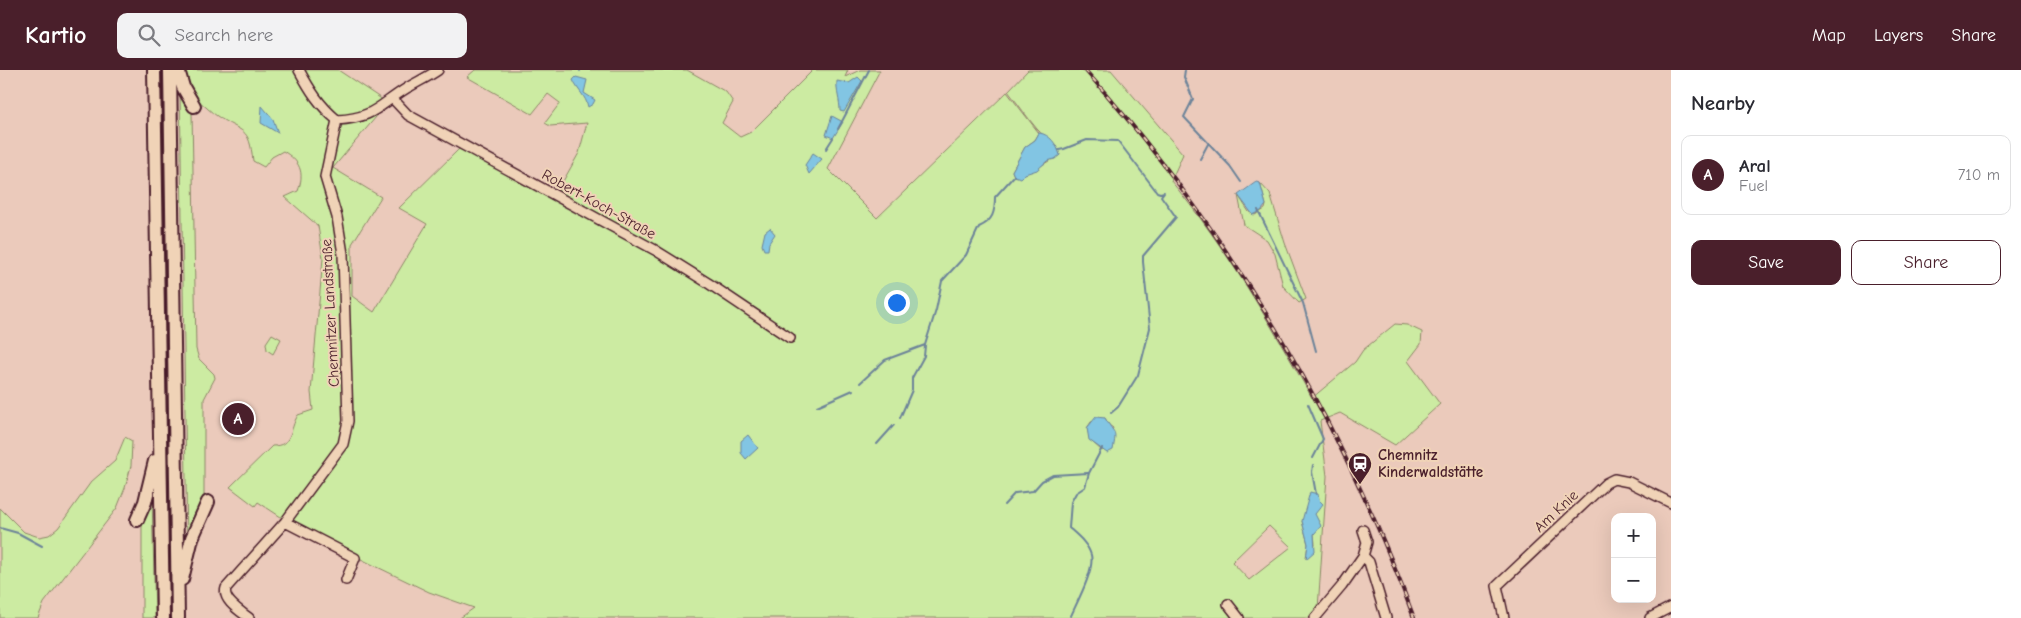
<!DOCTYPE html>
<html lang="en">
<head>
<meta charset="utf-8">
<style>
	:root { --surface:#fff; --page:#f2f2f3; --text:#2b2b33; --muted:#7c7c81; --line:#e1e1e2; --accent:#4a1f2b }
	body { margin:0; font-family:"Comic Neue",sans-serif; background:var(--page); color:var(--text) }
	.controls { position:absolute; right:15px; bottom:15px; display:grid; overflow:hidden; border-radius:10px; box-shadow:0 5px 20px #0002 }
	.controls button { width:45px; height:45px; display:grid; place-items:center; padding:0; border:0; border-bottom:1px solid var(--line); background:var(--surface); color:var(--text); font:25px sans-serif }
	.you { position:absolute; left:896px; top:232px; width:18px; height:18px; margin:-12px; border:4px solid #fff; border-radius:50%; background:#1a73e8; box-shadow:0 0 0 8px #1a73e833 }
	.badge { display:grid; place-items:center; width:32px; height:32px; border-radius:50%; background:var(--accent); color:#fff; font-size:16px; font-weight:700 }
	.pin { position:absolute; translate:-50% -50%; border:2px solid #fff; box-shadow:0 1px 5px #0006 }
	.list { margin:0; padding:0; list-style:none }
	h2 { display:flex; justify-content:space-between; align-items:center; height:65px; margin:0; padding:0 20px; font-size:21px }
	h2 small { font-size:16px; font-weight:400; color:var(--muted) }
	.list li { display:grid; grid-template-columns:32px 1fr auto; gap:15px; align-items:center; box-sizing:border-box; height:80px; margin:0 10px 10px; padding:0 10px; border:1px solid var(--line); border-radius:10px }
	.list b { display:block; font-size:19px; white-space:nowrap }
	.list p { margin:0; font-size:16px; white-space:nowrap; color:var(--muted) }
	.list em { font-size:16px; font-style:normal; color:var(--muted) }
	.actions { display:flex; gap:10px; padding:15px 20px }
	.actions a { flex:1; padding:11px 0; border:1px solid var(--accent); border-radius:10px; text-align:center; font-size:18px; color:var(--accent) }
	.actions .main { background:var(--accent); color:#fff }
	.icon { flex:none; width:28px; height:28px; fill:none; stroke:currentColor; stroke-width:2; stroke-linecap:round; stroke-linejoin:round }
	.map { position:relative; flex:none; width:1671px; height:548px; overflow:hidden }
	header { display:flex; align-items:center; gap:30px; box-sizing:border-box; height:70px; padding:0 25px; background:var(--accent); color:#fff }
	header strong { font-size:24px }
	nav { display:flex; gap:28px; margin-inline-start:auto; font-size:18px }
	.search { width:350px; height:45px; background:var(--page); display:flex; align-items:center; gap:12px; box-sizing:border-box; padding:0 18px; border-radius:10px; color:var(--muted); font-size:19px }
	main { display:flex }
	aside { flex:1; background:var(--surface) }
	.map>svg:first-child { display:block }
	.green { fill:#cceba2; stroke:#8b8566; fill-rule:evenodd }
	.water { fill:#82c5e3; stroke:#6c8399 }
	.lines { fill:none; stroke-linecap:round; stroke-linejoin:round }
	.stream { stroke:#6c8399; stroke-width:2 }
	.minor-casing { stroke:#4a1f2b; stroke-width:12 }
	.highway-casing { stroke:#4a1f2b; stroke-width:16 }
	.minor { stroke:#f0d3b7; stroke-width:9 }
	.highway { stroke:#f0d3b7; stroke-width:12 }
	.rail-casing { stroke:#4a1f2b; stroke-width:4 }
	.rail { stroke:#f0d3b7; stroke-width:2; stroke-dasharray:5.5; stroke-linecap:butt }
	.labels { text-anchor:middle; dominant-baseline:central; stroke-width:4; stroke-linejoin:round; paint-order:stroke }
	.street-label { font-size:15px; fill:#4a1f2b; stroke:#f0d3b7 }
	.poi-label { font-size:15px; font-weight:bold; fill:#4a1f2b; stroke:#f0d3b7; text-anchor:start }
</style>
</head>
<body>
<header>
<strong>Kartio</strong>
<div class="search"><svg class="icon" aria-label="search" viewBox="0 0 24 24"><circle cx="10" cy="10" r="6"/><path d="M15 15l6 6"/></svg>Search here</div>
<nav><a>Map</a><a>Layers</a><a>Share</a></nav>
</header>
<main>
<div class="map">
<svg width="1671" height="548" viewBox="0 0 1671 548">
	<rect width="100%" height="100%" fill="#ebcabb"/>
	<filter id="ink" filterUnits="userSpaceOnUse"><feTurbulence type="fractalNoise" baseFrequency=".02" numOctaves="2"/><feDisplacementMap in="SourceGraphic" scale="10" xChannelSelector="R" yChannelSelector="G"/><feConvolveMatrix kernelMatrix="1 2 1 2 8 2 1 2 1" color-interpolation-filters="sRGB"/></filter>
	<g filter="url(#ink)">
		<path class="green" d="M181,0H338L383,30L376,47L333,98L381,127L352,174V226L374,242L427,154L399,138L459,79L557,122L579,83L587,53L550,56L545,53L560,33L548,24L532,44L467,7L475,0H687L726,22L733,32L722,53L740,67L751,62L813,0H848L845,7L860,0H880L828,99L877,148L1007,22L1039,63L1035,70L1025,77L1012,101L1014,106C1037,102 1041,94 1060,85C1055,70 1046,69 1037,59C1027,47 1018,34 1008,21L1028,0H1111L1183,84L1171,111C1226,177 1270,253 1312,328L1355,292L1363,280L1395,254L1407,255L1422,262L1421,274L1408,291L1440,334L1395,375L1340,343L1320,351L1327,406L1318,539L1314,548H460L474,538L429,522L367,492L290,453L258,432L255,436L230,417L272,376C293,376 289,360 298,345L313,340L311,322L323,188L318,156L285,127L298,121C305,102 300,91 283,81L272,87L264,97L253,91C249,55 243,64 217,46C211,42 205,36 199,31L194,32ZM1105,348L1109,355L1113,358L1102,381L1090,370L1087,358L1091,352ZM1302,451L1314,464L1315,474L1306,488L1308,474ZM1269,456L1291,477L1249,510L1232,492Z
			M180,18L191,36L192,42L196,279L199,289L214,304L215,308L204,329V432L187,477Z
			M1260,113L1270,124L1285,173L1306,229L1299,233L1283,216L1275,184L1267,170L1244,155L1238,125L1249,142L1255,145L1265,139L1266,135Z
			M272,264L281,269L273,284L267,280L266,273Z
			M125,367L132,371L131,396L125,418L117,438L44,533L38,548H0V438L24,462L39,467L49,465L58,458L91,412L115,391Z
			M152,426L155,548H142V455Z"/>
		<path class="water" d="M576,7L587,10L584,23L595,30L593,34L588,37C586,26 577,20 573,10Z
			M858,7L862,11L844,42L840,41C840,30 836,22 837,11L849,13Z
			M262,36L273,49L278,63L261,53Z
			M832,46L843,52L833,68L826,65Z
			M1039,63C1050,64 1057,75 1060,85L1055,89L1047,91L1037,100L1025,104L1021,108L1014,106L1012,101L1025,77L1035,70Z
			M813,83L822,89L809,104L805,95Z
			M1256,112L1260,113L1266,135L1261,141L1253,145L1238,125Z
			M770,158L775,164L769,173L768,180H764L762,175L765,162Z
			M1096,347L1105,348C1115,366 1117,358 1113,380L1107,383L1089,370L1087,358Z
			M748,365L758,378L746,389L741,383V371Z
			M1310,422L1318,424L1319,430L1323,434L1315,444L1321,456L1314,464L1315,481L1306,489L1308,474L1302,451Z"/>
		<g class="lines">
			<path class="stream" d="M1185,0L1184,7L1193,29L1184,47L1230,96L1241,112
				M580,1V0
				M838,59L869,0
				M826,79L833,68
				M1059,80L1064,79L1087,70L1118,71L1157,122L1160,123L1164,122L1161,126L1176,147L1143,186V192L1150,258L1138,305L1118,337L1111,343
				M1200,89L1208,74
				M1258,140L1303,233L1316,281
				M860,313L885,290L925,275L936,240L942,211L966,185L979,157C993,151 995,142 995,127L1014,106
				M1308,334L1323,369L1313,388
				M817,336L853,320
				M900,348L912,320V308L924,286L925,276
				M877,374L894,355
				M1313,395L1312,402L1316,424
				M1004,435L1015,423L1033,421L1042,411L1053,405L1088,403
				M0,458L18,463L42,476
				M1070,548C1076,534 1095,500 1091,485C1088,474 1078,466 1069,458L1071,432L1076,423L1085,417L1089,403L1102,378"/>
			<g class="minor-casing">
				<path id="minor" d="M393,29L408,45L655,180L708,213L790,268
					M337,50C374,48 378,36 407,18C417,12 428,7 438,0
					M285,452L355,488L346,510
					M1363,486L1367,472L1363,460
					M1228,534L1239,548
					M249,548C240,541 222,530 226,518L285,452L343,374L348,351L343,184L337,147L325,107L337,50C319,35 310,20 299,0
					M1315,548L1342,516L1363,486L1369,492L1386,548
					M1504,548L1497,516L1606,413L1614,409L1629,412L1671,433
					M1650,548L1671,537"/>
			</g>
			<g class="highway-casing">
				<path id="highway" d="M154,0L163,548
					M170,0L178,548
					M178,0L183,17L194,36
					M137,450L145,432L155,391
					M182,509L192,468L208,432"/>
			</g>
			<use href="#minor" class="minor"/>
			<use href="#highway" class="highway"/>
			<g class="rail-casing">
				<path id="rail" d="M1085,0C1228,160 1340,347 1414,548"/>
			</g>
			<use href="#rail" class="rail"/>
		</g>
	</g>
	<defs>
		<g id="station-pin" transform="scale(1.25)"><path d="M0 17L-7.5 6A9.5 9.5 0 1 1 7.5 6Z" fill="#4a1f2b" stroke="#f0d3b7"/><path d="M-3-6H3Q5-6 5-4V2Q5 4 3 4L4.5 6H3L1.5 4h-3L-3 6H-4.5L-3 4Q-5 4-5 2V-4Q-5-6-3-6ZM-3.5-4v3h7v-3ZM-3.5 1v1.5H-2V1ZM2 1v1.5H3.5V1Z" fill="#fff"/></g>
	</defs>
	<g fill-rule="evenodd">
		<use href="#station-pin" x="1360" y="394"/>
	</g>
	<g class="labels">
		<g class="street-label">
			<text transform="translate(599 134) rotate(29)">Robert-Koch-Straße</text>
			<text transform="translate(330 243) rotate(-93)">Chemnitzer Landstraße</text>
			<text transform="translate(1556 441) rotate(-43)">Am Knie</text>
		</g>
		<g class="poi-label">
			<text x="1378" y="385">Chemnitz<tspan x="1378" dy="17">Kinderwaldstätte</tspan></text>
		</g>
	</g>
</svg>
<div class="controls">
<button>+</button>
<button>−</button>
</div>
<div class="you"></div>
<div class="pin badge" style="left:238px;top:349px">A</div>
</div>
<aside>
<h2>Nearby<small></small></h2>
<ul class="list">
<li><span class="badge">A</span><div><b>Aral</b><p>Fuel</p></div><em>710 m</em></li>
</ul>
<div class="actions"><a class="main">Save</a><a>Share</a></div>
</aside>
</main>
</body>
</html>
